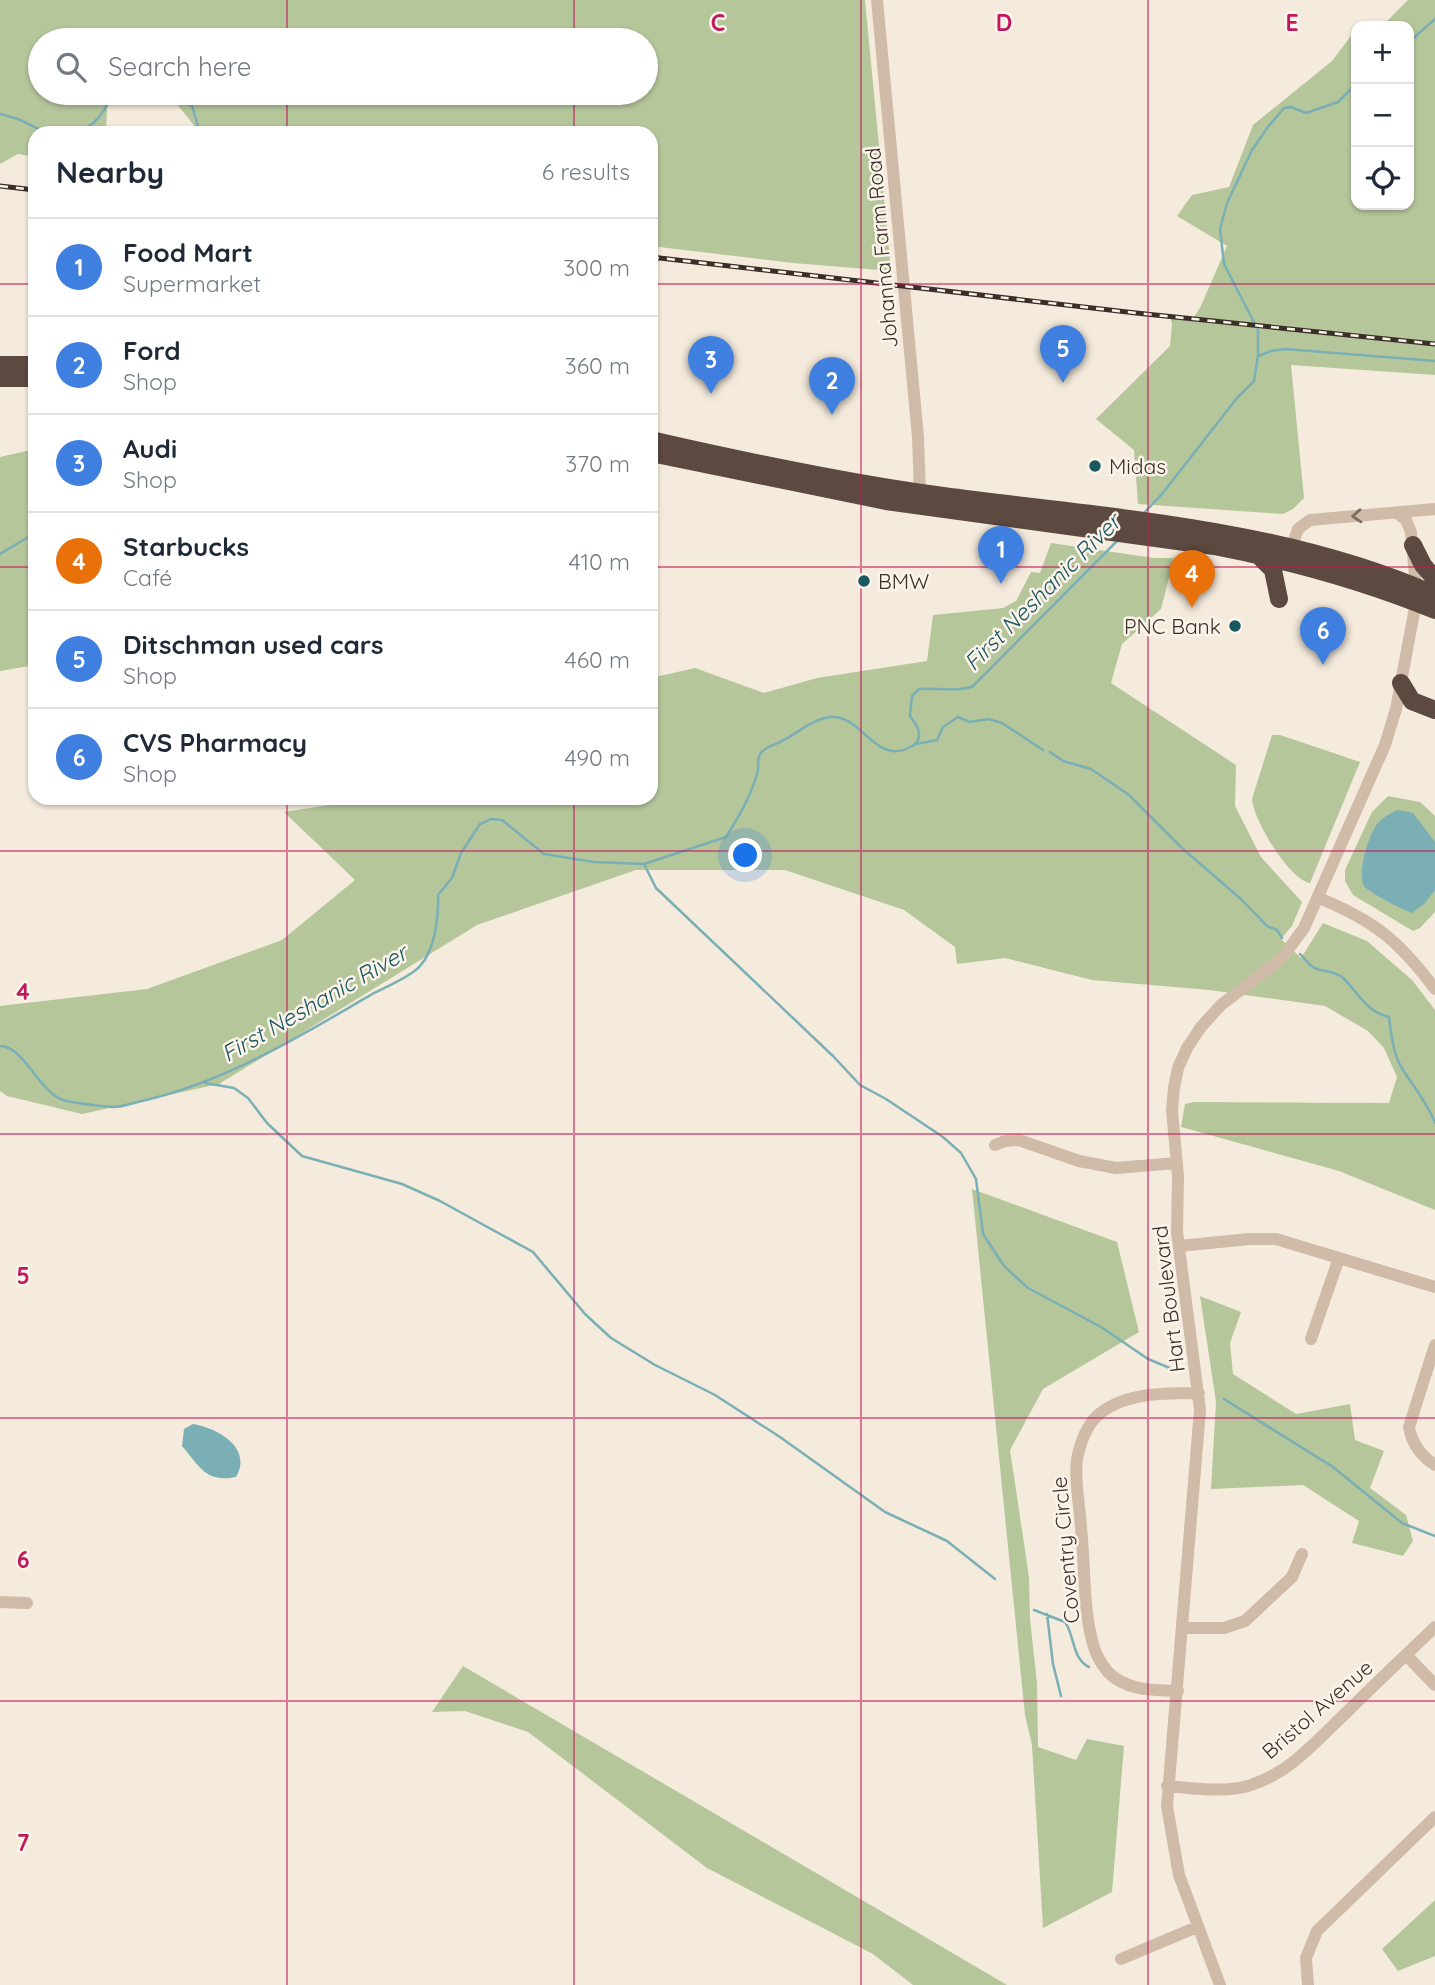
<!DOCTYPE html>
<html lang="en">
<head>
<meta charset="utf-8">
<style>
	:root { --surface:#fff; --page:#f6f6f7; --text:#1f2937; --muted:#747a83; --line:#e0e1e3; --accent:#195861 }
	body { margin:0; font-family:Quicksand,sans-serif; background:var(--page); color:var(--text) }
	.controls { position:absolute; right:21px; top:21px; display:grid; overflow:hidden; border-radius:14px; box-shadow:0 2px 5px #0004 }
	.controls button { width:63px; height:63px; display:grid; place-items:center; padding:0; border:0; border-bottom:2px solid var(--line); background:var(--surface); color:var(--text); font:35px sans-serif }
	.you { position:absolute; left:746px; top:856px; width:24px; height:24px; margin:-18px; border:5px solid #fff; border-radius:50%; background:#1a73e8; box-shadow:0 0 0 10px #1a73e833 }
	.badge { display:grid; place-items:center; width:46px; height:46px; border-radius:50%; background:var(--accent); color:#fff; font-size:23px; font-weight:700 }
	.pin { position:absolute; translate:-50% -58px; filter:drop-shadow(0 2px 4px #0008) }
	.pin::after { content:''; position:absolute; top:37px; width:24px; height:21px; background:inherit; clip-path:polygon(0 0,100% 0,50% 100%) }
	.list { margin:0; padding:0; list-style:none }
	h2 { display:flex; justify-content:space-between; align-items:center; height:91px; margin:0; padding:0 28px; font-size:30px }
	h2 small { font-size:23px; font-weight:400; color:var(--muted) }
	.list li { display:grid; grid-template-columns:46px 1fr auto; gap:21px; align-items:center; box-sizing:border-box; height:98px; padding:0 28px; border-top:2px solid var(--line) }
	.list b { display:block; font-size:26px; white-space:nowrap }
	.list p { margin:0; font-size:23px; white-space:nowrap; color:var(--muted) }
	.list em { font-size:23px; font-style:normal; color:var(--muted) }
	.icon { flex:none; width:38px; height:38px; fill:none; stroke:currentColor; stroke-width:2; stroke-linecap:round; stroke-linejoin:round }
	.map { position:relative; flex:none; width:1435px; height:1985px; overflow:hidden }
	.search { position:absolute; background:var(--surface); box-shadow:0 2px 5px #0004; left:28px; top:28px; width:630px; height:77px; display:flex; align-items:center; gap:18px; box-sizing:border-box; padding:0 24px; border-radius:38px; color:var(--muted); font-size:26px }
	.panel { position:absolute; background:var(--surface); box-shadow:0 2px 5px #0004; left:28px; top:126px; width:630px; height:679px; border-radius:21px }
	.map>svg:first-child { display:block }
	.green { fill:#b5c69b }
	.water { fill:#79afb5 }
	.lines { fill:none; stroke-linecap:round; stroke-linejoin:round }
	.stream { stroke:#79afb5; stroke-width:2.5 }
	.minor { stroke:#cfbba7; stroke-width:12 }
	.highway { stroke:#5c493f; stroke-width:18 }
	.rail-casing { stroke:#3a2f28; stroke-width:5 }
	.rail { stroke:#fcf4ea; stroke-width:2.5; stroke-dasharray:8; stroke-linecap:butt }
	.oneway { stroke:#7d6e61 }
	.grid { fill:none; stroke:#c2185b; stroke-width:2; stroke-opacity:0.55 }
	.poi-dot { fill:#195861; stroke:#fcf4ea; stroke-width:2.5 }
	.labels { text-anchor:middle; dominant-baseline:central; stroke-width:5; stroke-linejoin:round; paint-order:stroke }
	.street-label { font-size:21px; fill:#3a2f28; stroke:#fcf4ea }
	.poi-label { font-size:21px; fill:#3a2f28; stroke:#fcf4ea; text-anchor:start }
	.water-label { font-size:23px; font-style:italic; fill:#195861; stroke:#fcf4ea }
	.grid-label { font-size:23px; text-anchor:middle; font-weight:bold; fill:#c2185b; stroke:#fcf4ea; stroke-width:5; stroke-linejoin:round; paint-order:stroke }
</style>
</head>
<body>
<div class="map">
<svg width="1435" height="1985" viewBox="0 0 1435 1985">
	<rect width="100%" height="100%" fill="#f5ebdd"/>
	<path class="green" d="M0,0H865L891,271L793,263L651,246V133H200L168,93H646V40H40V93H108L106,129L104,133H35V157L18,154L0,164Z
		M1408,0H1435V375L1291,365L1304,498L1293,509L1283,514L1138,504L1134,450L1096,419L1170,346L1172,324L1170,315L1193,318L1200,308L1227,246L1177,216L1192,195L1229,187L1253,125L1332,61L1351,36L1356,34V205H1409V26H1375L1387,21Z
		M35,449V665L0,671V457Z
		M1051,543L1154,558H1174L1161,609L1122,644L1111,683L1236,765L1235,806L1261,857L1302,902L1292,926L1281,939L1301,958L1323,923L1367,941L1412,980L1435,1010V1210L1339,1171L1181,1127L1185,1104L1194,1102L1389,1103L1397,1077L1384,1048L1368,1031L1325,1006L1210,990L1092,980L1005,958L957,964L955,947L904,910L785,870H636L477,925L219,1084L82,1114L7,1096L0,1091V1006L147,989L282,940L355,880L284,812L374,798H651V678L695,668L764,693L817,678L927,661L933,615L1003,608L1016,601L1031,572L1040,573Z
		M1272,735H1280L1360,762L1310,883C1289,880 1253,819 1252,799Z
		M1388,796L1420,802L1435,816V912L1420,928L1413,931L1353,895L1345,881V870L1372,812Z
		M972,1189L1117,1242L1139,1332L1043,1389L1010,1450L1029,1577L1030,1619L1037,1683L1038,1747L1076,1760L1087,1739L1124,1746L1112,1892L1043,1928L1032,1745L1025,1715Z
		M1200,1296L1241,1312L1230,1343L1233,1374L1296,1414L1350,1404L1355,1440L1384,1451L1370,1488L1406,1515L1413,1541L1403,1556L1352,1543L1359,1521L1303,1485L1211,1489L1216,1402Z
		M463,1666L1007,1985H913L873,1954L707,1868L528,1732L465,1711L432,1712Z
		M1435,1900V1956L1398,1971L1382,1949Z"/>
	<path class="water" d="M1397,810L1413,813L1435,842V890L1425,903L1412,913C1405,911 1368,892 1364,886C1357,873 1368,839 1375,827C1380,819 1389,814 1397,810Z
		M193,1424C218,1428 253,1448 236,1477C206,1483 200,1467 182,1446L184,1429Z"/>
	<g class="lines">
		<path class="stream" d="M1409,42L1435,19
			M167,93L192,106L200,133
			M0,114L18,119L47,133
			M77,133C97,125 104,111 114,93
			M1258,356L1271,351L1285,349L1435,361
			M1142,515L1162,494L1237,398L1254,381L1258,356V330L1224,264L1220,229L1227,203L1252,150L1268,127L1284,108L1291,107L1306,113L1338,102L1356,84
			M0,554L35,533
			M916,744L937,740L943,727L958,717L970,722L988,719L1002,723L1043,750
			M1050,752L1063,761L1091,769L1129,795L1183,849L1241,899L1267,926L1277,930L1282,938
			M644,864L656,888L834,1057L860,1085L886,1099L943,1137L961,1153L976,1179L983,1234L1004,1266L1028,1288L1101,1327L1148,1359L1177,1371
			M1300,954C1306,959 1309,967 1317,969C1326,972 1335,971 1343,978C1359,993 1366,1012 1389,1017C1391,1033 1393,1055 1403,1070C1414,1087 1428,1104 1435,1123
			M0,1046C24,1046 38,1091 63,1100C77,1104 96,1105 111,1107C121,1108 132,1103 142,1101C225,1082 301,1036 374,993C386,987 412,976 420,966C435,950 439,916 438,895L452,878L461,853L480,824L491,819L502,820L544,854L594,862L644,864L726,837C739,816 750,798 757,774C760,766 755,756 764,750C767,747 774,745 778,743C796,735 811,719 831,717C861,714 876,766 910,747C915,745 919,741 919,735C920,728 913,721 910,716L912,696L919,689C935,688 960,692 973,686L1118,540
			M205,1083L234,1088L248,1098L267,1123L302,1156L402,1184L440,1201L533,1252L585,1314L611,1338L655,1365L715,1395L780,1437L885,1512L947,1541L995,1579
			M1224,1399L1333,1467L1402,1523L1435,1536
			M1034,1610L1065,1622C1075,1636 1072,1659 1089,1667
			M1047,1614L1053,1664L1061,1696"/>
		<path class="minor" d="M877,0L918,437L920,493
			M1289,554L1298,529L1310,520L1435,509
			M1319,898C1375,921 1399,941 1435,989
			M995,1145L1005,1141L1019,1140L1079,1161L1116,1168L1177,1163
			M1179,1246L1249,1239H1276L1435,1287
			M1311,1339L1339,1258
			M1435,1345L1409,1427C1412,1444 1421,1456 1435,1465
			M0,1602L27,1603
			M1183,1628H1224L1245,1621L1292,1577L1302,1554
			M1406,1655L1435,1685
			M1178,1691C1154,1690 1126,1691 1108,1672C1101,1664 1096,1655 1093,1644C1083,1610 1085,1564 1081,1528C1080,1506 1074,1481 1077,1459C1080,1444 1086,1427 1097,1416C1123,1392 1166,1393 1199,1393
			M1167,1786C1194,1788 1222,1793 1248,1786C1290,1774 1319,1738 1350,1709C1378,1681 1407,1654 1435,1627
			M1121,1959L1197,1927
			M1220,1985L1179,1875L1167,1806L1200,1410L1177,1232L1178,1176L1172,1110L1174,1088L1178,1068L1187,1048L1201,1027L1221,1005L1272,966L1285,954L1304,928L1385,745L1396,709L1416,602V587L1411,532L1406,520L1397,513
			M1308,1985L1306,1958L1317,1931L1435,1817"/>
		<path class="highway" d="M0,365H35
			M0,378H35
			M651,440C747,462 845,483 943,496C1107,518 1281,527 1435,595
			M651,453L886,501L1214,546C1292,561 1362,580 1435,610
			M1413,545L1423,565L1435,579
			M1257,554L1273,570L1279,599
			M1401,683L1412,701L1435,710"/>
		<g class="rail-casing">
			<path id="rail" d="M0,186L35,190
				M651,257L1136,313L1435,344"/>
		</g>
		<use href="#rail" class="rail"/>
	</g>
	<defs><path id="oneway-chevron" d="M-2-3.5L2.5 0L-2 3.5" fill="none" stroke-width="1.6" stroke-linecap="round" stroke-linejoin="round" transform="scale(1.75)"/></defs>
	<use class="oneway" href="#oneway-chevron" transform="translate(1357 516) rotate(176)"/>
	<path class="grid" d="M287,0V40M574,0V40M861,0V1985M1148,0V1985M287,93V133M574,93V133M0,284H35M651,284H1435M0,567H35M651,567H1435M287,798V1985M574,798V1985M0,851H1435M0,1134H1435M0,1418H1435M0,1701H1435"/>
	<g class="poi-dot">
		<circle cx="1095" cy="466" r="7"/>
		<circle cx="864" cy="581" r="7"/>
		<circle cx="1235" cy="626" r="7"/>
	</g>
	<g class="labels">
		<g class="street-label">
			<text transform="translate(881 248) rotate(-95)">Johanna Farm Road</text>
			<text transform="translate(1168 1299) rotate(-97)">Hart Boulevard</text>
			<text transform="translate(1065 1550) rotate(-95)">Coventry Circle</text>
			<text transform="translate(1317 1709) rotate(-41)">Bristol Avenue</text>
		</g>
		<g class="poi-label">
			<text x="1109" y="466">Midas</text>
			<text x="878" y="581">BMW</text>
			<text x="1221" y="626" text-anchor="end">PNC Bank</text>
		</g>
		<g class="water-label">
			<text transform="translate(1042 592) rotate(-45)">First Neshanic River</text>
			<text transform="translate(314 1003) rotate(-30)">First Neshanic River</text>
		</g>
	</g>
	<g class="grid-label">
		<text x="718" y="31">C</text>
		<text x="1004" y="31">D</text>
		<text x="1292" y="31">E</text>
		<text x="23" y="1000">4</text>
		<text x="23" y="1284">5</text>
		<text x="23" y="1568">6</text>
		<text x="23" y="1851">7</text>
	</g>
</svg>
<div class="controls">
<button>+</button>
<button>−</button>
<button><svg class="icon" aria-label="locate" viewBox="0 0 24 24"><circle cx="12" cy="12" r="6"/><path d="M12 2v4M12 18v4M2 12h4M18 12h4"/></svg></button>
</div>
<div class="you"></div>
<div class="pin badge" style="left:1001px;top:584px;background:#3f7fe0">1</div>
<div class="pin badge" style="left:832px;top:415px;background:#3f7fe0">2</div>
<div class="pin badge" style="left:711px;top:394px;background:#3f7fe0">3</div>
<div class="pin badge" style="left:1192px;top:608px;background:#e8710a">4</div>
<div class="pin badge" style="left:1063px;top:383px;background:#3f7fe0">5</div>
<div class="pin badge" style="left:1323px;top:665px;background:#3f7fe0">6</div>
<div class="search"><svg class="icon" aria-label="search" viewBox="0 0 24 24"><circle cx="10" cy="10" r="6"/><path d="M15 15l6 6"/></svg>Search here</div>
<section class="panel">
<h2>Nearby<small>6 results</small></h2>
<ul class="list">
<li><span class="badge" style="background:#3f7fe0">1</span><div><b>Food Mart</b><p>Supermarket</p></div><em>300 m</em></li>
<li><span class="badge" style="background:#3f7fe0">2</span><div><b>Ford</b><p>Shop</p></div><em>360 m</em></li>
<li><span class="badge" style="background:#3f7fe0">3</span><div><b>Audi</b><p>Shop</p></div><em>370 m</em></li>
<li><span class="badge" style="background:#e8710a">4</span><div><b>Starbucks</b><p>Café</p></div><em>410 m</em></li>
<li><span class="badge" style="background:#3f7fe0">5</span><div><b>Ditschman used cars</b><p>Shop</p></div><em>460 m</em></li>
<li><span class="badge" style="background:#3f7fe0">6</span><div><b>CVS Pharmacy</b><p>Shop</p></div><em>490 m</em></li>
</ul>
</section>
</div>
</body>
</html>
